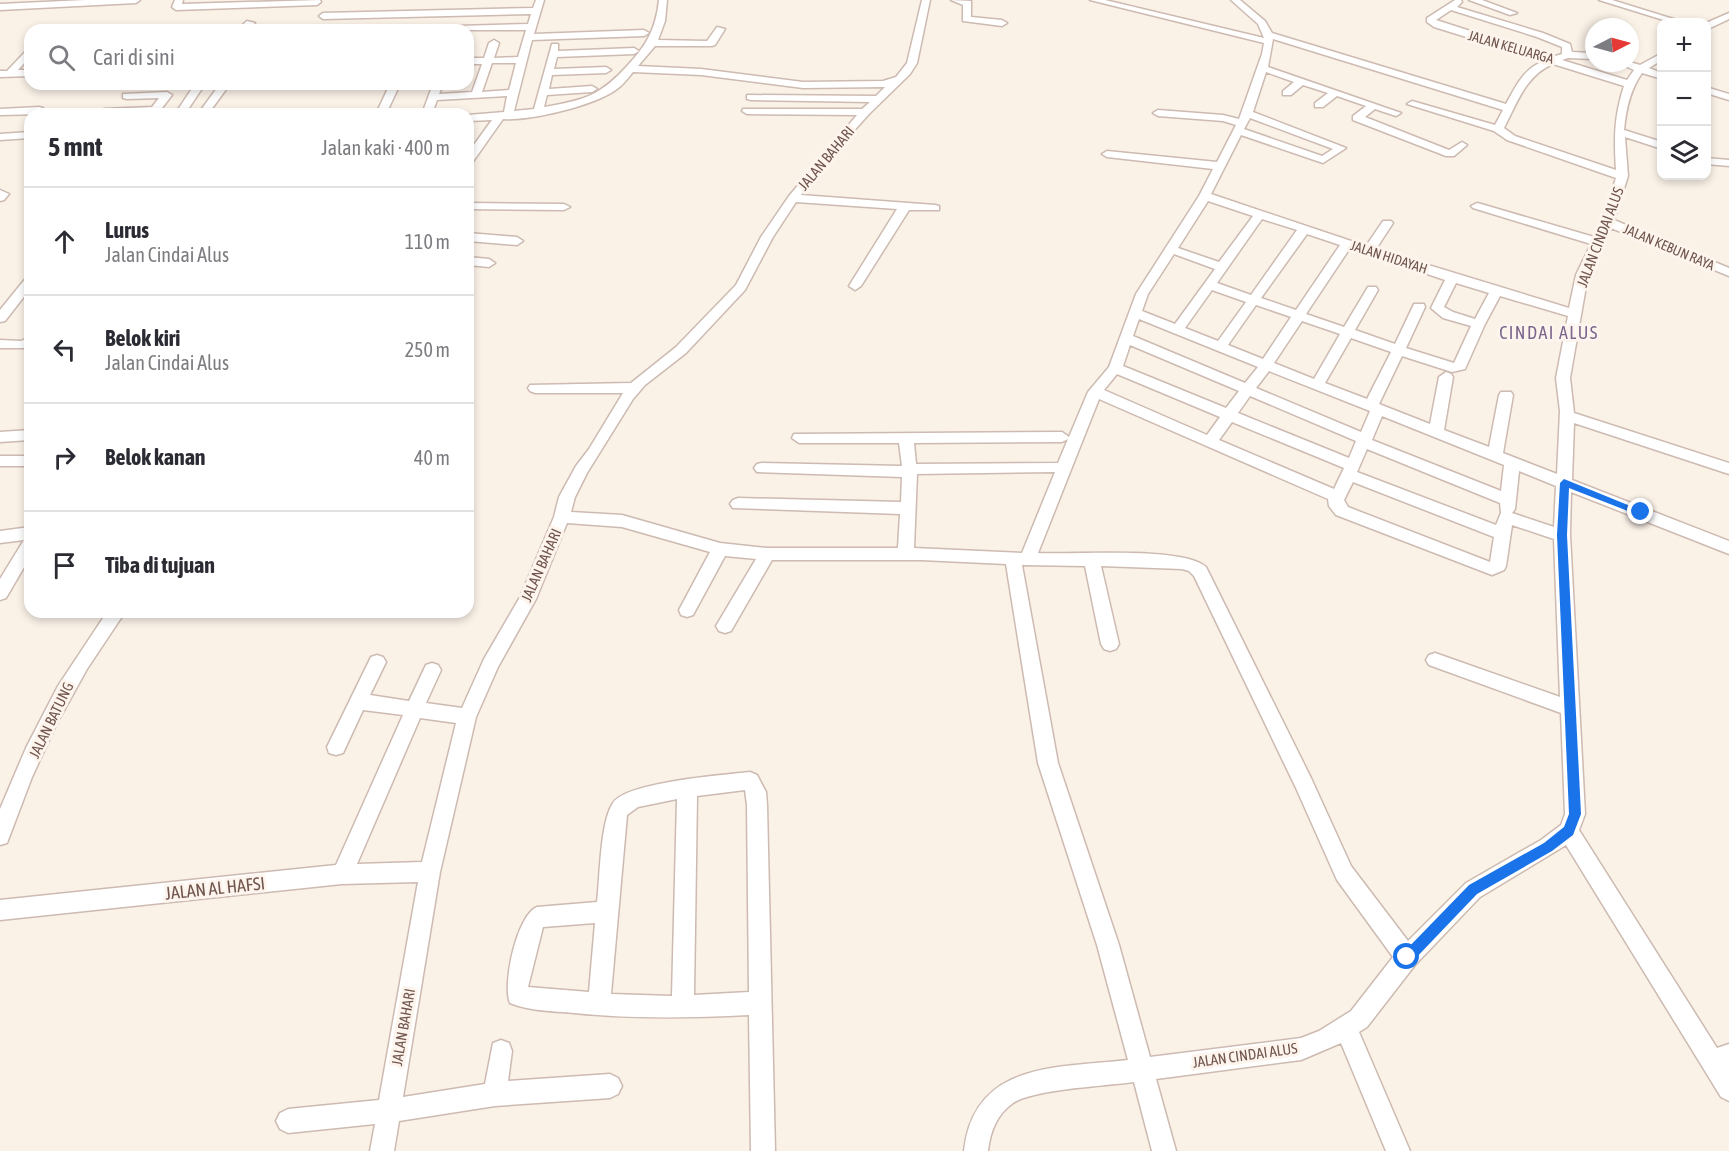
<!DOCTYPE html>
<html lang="id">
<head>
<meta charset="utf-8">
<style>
	:root { --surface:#fff; --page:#f2f2f3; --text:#2b2b33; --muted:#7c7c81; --line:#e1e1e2 }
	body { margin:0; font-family:"Asap Condensed",sans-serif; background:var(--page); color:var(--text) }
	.controls { position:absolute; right:18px; top:18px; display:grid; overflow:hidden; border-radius:12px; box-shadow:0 3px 9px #0003 }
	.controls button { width:54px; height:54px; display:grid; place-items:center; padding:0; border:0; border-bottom:2px solid var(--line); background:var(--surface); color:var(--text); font:30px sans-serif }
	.compass { position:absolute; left:1585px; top:18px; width:54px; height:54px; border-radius:50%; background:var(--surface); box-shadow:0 3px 9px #0003; rotate:84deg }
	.stop { position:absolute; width:18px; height:18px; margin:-14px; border:4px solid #1a73e8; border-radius:50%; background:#fff }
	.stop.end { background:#1a73e8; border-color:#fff; box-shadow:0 2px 6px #0008 }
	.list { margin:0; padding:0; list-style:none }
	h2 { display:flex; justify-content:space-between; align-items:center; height:78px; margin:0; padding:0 24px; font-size:26px }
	h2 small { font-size:20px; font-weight:400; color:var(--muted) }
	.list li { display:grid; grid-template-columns:39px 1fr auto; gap:18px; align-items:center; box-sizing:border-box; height:108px; padding:0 24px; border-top:2px solid var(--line) }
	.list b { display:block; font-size:22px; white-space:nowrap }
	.list p { margin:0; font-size:20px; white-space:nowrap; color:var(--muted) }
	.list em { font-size:20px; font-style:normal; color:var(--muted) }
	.icon { flex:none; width:33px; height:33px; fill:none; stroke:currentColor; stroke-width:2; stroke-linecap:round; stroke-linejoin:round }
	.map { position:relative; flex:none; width:1729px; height:1151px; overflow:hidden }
	.search { position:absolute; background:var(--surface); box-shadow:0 3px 9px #0003; left:24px; top:24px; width:450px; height:66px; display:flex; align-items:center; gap:15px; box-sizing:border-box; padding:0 21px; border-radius:18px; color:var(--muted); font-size:22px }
	.panel { position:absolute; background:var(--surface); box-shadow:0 3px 9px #0003; left:24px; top:108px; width:450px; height:510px; border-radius:18px }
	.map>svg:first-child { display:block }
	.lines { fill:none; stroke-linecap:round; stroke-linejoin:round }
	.minor-casing { stroke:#cdbab1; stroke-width:3 }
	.minor { fill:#fff; fill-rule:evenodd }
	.route { fill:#1a73e8 }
	.labels { text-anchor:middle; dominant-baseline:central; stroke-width:6; stroke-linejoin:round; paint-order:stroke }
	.far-street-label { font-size:14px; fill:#71564e; stroke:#fdf5ed }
	.street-label { font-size:15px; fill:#71564e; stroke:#fdf5ed }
	.quarter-label { font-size:18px; letter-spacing:1.5px; fill:#7b668d; stroke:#fdf5ed }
	.near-street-label { font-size:18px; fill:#71564e; stroke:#fdf5ed }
</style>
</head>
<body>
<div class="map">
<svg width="1729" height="1151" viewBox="0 0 1729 1151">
	<rect width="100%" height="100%" fill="#faf1e7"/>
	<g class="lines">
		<g class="minor-casing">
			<path id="minor" d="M85,0H140L136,3L0,10V4Z
				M175,0H183L182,4L320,0L321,2L317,5L176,10L172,7Z
				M536,0H544L534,34L644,30L649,33L644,36L532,40L514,111L534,109L552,44H558V51L634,48L639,51L634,54L557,57L554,69L606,67L611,70L606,73L552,75L549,89L592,86L597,89L592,92L547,95L544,107C585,100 600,96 628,65C647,45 656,28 659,0H667L665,21L658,40L707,41L717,27L725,29L715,45L712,46H655L638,66L701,69L803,82L883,81L896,77L907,63L922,0H930L917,63L910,74L869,114L833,154L801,195L935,205L939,206V210H909L861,286L855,290L849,286L897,209L796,202L773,237L745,290L686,353L645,385L633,399L587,473L575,497L571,512L622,515L720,543L767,548H898L900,514L733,508L730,504L733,500L738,498L901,502L902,477L757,472L754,468L757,464L762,463L902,466L899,443H799L792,438L794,434L1062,432L1069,437L1088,392L1109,367L1136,294L1199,196L1213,169L1107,157L1102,154L1107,151L1217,162L1236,125L1223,121L1158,116L1153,113L1158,110L1223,115L1239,119L1262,54L1264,43L1090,0H1105L1264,38L1258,24L1231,0H1240L1265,21L1272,33L1506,104C1516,86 1523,69 1544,61L1434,27L1427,22V18L1455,0H1461L1462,2L1457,7L1543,33L1570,44L1572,52L1594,53V59L1568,58L1562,60L1627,80L1634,70L1618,63L1630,62L1640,65L1662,53V60L1649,68L1662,73V79L1642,73C1630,90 1626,109 1624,130L1662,142V149L1625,137L1628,176L1614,220L1729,268V276L1611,228L1588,275L1570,378L1574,413L1729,463V474L1574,423L1572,480L1729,541V554L1571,492L1570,535L1585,814L1579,830L1717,1048L1729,1044V1101L1721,1097L1566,845L1480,897L1415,965L1367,1027L1359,1032L1410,1151H1386L1341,1043L1301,1060L1156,1079L1176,1151H1152L1134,1082C1106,1086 1034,1089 1013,1103C997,1114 990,1132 988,1151H964C974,1061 1058,1068 1128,1060L1097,945L1038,763L1006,564L921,560H772L731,631L725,633L719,631L716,626L756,559L725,556L693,615L687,617L681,615L679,610L710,552L622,527L567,523L536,599L498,667L476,717L440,872L403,1097L485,1084L493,1043L501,1040L509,1043L512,1051L508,1081L610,1074L618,1078L622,1086L618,1094L610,1098L495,1106L399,1121L394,1151H370L375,1124L288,1133L280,1129L276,1121L280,1113L288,1109L379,1100L418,882L342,884L0,920V900L336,865L403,715L363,710L343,753L336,755L329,753L327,747L371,657L377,655L383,657L386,662L370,695L409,701L426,665L432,663L438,665L441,670L426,703L462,708L484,659L520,597L554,517L559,497L576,466L589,449L623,393H535L530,391L528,388L530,385L631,383L676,347L736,285L761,237L789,196L857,115L747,114L742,111L743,109H862L870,102L751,100L747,99V95L876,96L885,87L803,88L701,75L633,72C628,78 623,85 617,89C594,106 530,121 503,119L472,163L468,164V153L492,120L468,121V115L504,112L507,96L437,100L432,114H422L433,84H443L439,94L472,92L482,64H468V58H484L489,43L494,40L499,43L494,58L518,57L526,30H420L425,27L528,24L531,14L323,19L319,16L323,13L533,8ZM1451,10L1537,37L1562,47V54L1552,57L1436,20ZM1273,39L1503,110L1495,125L1412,101L1407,104L1494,131L1507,140L1616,178L1602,222L1594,237L1481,204L1477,203L1471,206L1473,208L1591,244L1576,275L1569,308L1376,249L1393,223L1391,221H1383L1366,246L1211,194L1241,135L1323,163L1346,148L1253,112L1266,72L1294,82L1283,91V95H1291L1303,85L1328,93L1315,103V107H1323L1337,96L1366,106L1353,116V120L1446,156H1454L1467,145L1462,142L1449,150L1365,117L1375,109L1396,116L1401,113L1268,67ZM492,63H516L509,90L482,92ZM1553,64L1624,86C1614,117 1614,138 1616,170L1515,136L1504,128C1517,103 1526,75 1553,64ZM1250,118L1333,149L1322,156L1244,129ZM1208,201L1253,216L1219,262L1178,248ZM1262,219L1297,230L1251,295L1217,283ZM1307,234L1340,245L1296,310L1261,298ZM1350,248L1445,280L1431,308L1443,318L1471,326L1454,363L1406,348L1425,307L1424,304H1414L1395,344L1355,330L1378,290L1376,287H1368L1344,327L1306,314ZM1174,254L1215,269L1175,324L1142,311L1148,294ZM1456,283L1489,293L1475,319L1453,312L1444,307ZM1212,290L1246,302L1218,341L1185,328ZM1500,296L1568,316L1556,378L1560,411L1557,474L1503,453L1513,395L1511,392H1501L1499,395L1489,447L1444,430L1453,377L1451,374L1446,372L1439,377L1430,424L1379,404L1402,356L1452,372L1465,369L1485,324ZM1256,305L1291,317L1263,359L1228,345ZM1139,319L1258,367L1245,383L1133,336ZM1302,321L1340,334L1314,379L1274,363ZM1351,338L1391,352L1367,399L1325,383ZM1130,345L1239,391L1226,408L1123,366ZM1269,371L1370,411L1361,432L1256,388ZM1117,374L1220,417L1207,435L1104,390ZM1250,396L1356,441L1349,458L1238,413ZM1099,399L1328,499L1329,506L1336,515L1492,575L1504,570L1506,566L1512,525L1554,539L1560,697L1435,653L1429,655L1426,660L1429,665L1561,713L1565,814L1561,825L1541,840L1466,883L1408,941L1351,866L1311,778L1206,567C1184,546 1072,555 1038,553ZM1382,416L1504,465L1501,491L1372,440ZM1232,422L1344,468L1334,489L1219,440ZM1068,439L1058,463L916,464L914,443L1062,442ZM1367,449L1500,503L1501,513L1496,525L1357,472ZM1519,471L1556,486L1554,527L1512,513L1515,509ZM1055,472L1022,553L914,548L917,474ZM1353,482L1494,537L1490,562L1348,507L1344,500ZM1022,565L1085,566L1101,644L1104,649L1110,651L1116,649L1119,644L1101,566L1182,569L1189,571L1194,576L1296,788L1337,880L1393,957L1351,1011L1319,1031L1301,1038L1150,1057L1119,945L1058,763ZM420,718L456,723L422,862L357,864Z
				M951,0L971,1V17L1002,20L1007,23L1002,26L963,21V5Z
				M1469,0H1482L1517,13L1510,15Z
				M1599,0H1612L1683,22H1670Z
				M1729,13V19L1706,30V23Z
				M247,21L255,23L247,30H237Z
				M30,50V57L18,70H30V76L0,77V71H7L26,51Z
				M195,84H205L185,114H175Z
				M220,84H230L208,114H198Z
				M390,84H400L386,114H376Z
				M1706,87L1729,94V100L1706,93Z
				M167,92L172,95L159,112L100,114L99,112L104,109L152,107L159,98L127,99L123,98V94Z
				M39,107L43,108L44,114L0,115V109Z
				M30,132V138L0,140V134Z
				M1706,158L1729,160V166L1706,164Z
				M0,190L9,194L4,200L0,201Z
				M468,203L564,204L570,207L564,210L468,209Z
				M468,233L517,237L523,241L517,245L468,241Z
				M468,257L489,259L495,263L489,267L468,265Z
				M30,277V289L5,321L0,322V310L26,278Z
				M30,337V347L28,348H0V340L21,341Z
				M30,430V440L0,442V432Z
				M0,456H30V466H0Z
				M30,527V557L6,598L0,600V579L24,540L0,543V531Z
				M107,612H125L87,669L56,725L32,777L7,843L0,845V809L26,748L58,686Z
				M750,772L757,775L766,792L767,805L775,1151H751L749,1015C691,1018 632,1019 574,1013C552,1011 530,1011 510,1003C502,984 517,915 537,907L597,902C600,878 600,822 613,803C626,782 724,775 750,772ZM745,790L747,805L749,992L694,995L697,796ZM677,799L672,996L611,994L627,815L638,807ZM595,923L589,992L528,987L543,927Z"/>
		</g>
		<use href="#minor" class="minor"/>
	</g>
	<path class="route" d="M1564,479L1645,512L1641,516L1638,515L1569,488L1567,535L1581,814L1573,835L1552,851L1477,894L1412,962L1407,964L1403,962L1401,957L1403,953L1469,885L1544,843L1564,827L1569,814L1557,535L1560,483Z"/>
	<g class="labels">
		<g class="far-street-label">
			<text transform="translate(1511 47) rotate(16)">JALAN KELUARGA</text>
			<text transform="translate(1669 247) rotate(23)">JALAN KEBUN RAYA</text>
			<text transform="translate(1389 257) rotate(18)">JALAN HIDAYAH</text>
		</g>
		<g class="street-label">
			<text transform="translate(826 158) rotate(-50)">JALAN BAHARI</text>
			<text transform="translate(1600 237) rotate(-69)">JALAN CINDAI ALUS</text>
			<text transform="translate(541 565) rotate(-66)">JALAN BAHARI</text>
			<text transform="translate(51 720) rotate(-64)">JALAN BATUNG</text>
			<text transform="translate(403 1027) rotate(-80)">JALAN BAHARI</text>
			<text transform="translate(1245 1055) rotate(-8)">JALAN CINDAI ALUS</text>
		</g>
		<g class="quarter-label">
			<text x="1549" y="332">CINDAI ALUS</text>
		</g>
		<g class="near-street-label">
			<text transform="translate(215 888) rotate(-6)">JALAN AL HAFSI</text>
		</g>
	</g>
</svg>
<div class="controls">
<button>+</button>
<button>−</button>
<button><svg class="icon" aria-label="layers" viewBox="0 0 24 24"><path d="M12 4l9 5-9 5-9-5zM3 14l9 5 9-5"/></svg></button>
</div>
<svg class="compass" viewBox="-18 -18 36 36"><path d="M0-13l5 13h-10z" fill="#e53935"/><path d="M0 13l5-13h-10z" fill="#7c7c81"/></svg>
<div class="stop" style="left:1407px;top:957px"></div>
<div class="stop end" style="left:1641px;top:512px"></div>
<div class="search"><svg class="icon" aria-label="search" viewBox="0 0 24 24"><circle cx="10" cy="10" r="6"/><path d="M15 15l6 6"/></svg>Cari di sini</div>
<section class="panel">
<h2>5 mnt<small>Jalan kaki · 400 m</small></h2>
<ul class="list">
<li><svg class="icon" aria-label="ahead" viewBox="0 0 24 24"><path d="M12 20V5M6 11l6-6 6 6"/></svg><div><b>Lurus</b><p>Jalan Cindai Alus</p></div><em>110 m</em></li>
<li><svg class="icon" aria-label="left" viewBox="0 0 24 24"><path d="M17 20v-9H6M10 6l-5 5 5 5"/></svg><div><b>Belok kiri</b><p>Jalan Cindai Alus</p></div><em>250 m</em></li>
<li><svg class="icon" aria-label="right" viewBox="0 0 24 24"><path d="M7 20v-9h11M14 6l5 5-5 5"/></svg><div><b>Belok kanan</b></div><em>40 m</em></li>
<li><svg class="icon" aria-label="arrive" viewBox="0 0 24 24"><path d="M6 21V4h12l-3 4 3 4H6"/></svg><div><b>Tiba di tujuan</b></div></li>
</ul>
</section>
</div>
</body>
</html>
